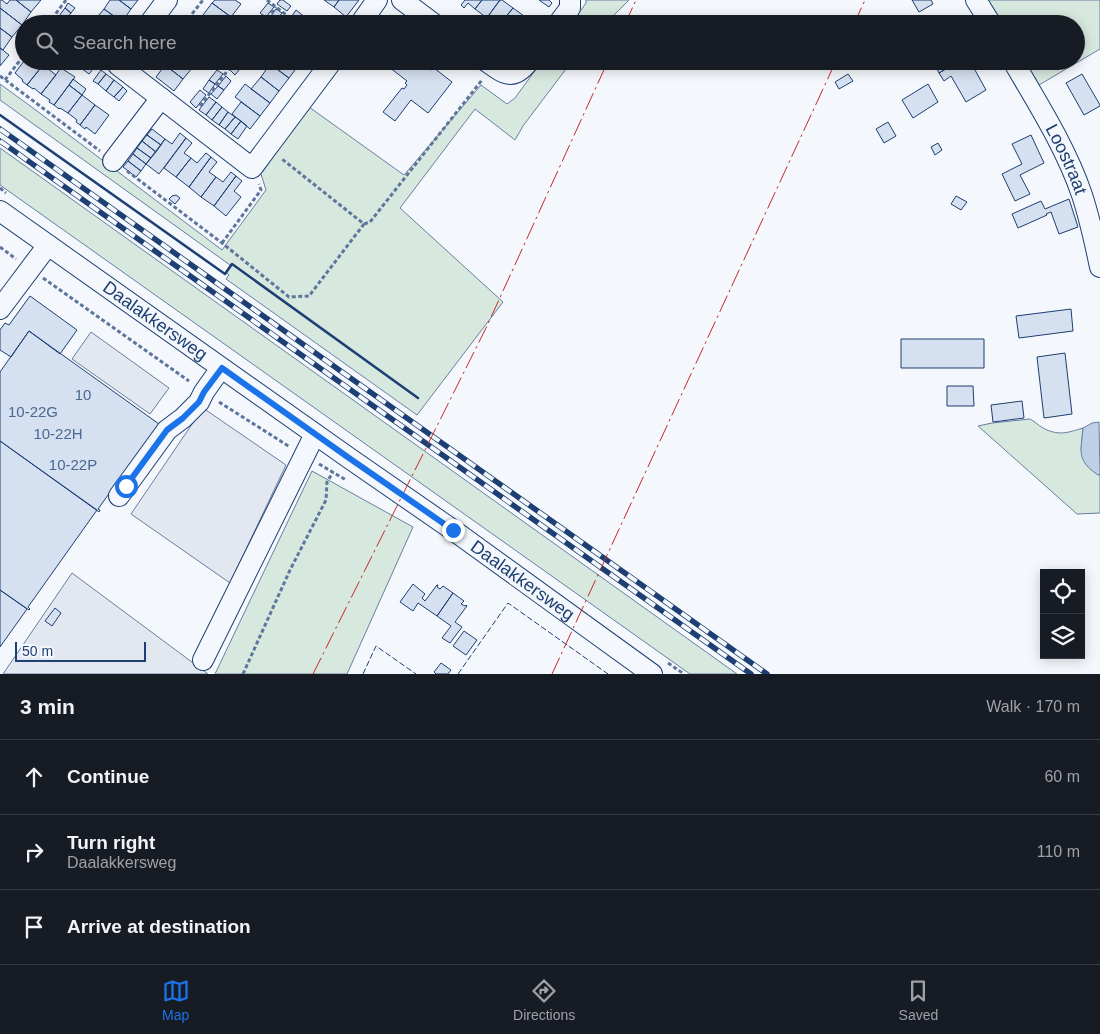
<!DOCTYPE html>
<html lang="en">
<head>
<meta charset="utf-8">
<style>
	:root { --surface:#171b24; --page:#20242c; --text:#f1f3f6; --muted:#9ea1a6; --line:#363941; --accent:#1a73e8 }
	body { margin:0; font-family:Arial,sans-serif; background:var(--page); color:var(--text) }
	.controls { position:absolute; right:15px; bottom:15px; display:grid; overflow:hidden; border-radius:0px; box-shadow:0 2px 12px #0003 }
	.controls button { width:45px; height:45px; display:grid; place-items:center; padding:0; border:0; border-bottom:1px solid var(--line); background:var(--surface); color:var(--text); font:25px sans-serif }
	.scale { position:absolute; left:15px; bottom:12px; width:131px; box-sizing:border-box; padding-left:5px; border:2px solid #1d3f73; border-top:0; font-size:14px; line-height:18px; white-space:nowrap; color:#1d3f73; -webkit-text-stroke:4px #f4f7fb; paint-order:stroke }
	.stop { position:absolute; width:15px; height:15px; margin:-11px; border:4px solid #1a73e8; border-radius:50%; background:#fff }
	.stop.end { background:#1a73e8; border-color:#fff; box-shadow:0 1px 5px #0008 }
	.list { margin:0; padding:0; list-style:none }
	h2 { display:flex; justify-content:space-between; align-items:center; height:65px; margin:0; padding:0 20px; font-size:21px }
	h2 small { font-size:16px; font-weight:400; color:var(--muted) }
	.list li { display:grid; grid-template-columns:32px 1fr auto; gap:15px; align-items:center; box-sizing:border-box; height:75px; padding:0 20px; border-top:1px solid var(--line) }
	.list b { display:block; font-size:19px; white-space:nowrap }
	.list p { margin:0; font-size:16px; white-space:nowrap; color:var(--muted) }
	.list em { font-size:16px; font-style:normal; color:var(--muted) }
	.icon { flex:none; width:28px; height:28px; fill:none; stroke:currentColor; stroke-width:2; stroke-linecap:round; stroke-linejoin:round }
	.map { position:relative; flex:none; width:1100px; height:674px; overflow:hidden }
	.search { position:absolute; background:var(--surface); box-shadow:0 2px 12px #0003; left:15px; right:15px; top:15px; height:55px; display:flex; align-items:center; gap:12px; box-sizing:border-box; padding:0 18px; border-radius:28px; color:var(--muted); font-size:19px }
	.sheet { height:290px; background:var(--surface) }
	nav { display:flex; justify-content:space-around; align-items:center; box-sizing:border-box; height:70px; border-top:1px solid var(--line); background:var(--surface); font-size:14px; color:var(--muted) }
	nav a { display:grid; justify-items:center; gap:2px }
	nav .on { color:var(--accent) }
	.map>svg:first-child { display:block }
	.green { fill:#d7e8df; stroke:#687fa3 }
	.parking { fill:#e3e8f0; stroke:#687fa3 }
	.water { fill:#bed0e5; stroke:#687fa3 }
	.building { fill:#d5e0f0; stroke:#1d3f73 }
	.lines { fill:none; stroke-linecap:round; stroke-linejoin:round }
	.minor-casing { stroke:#1d3f73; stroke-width:22 }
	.path { stroke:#5e769c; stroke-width:3; stroke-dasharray:4 2.5; stroke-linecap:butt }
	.minor { stroke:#f4f7fb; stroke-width:20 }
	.rail-casing { stroke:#1d3f73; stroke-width:5.5 }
	.rail { stroke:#f4f7fb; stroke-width:4; stroke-dasharray:11; stroke-linecap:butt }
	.fence { stroke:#1d3f73; stroke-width:1; stroke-dasharray:6 2.5; stroke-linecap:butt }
	.wall { stroke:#1d3f73; stroke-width:2.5 }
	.power { stroke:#c62828; stroke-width:1; stroke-dasharray:18 4 2.5 4; stroke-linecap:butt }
	.route { stroke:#1a73e8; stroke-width:6 }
	.labels { text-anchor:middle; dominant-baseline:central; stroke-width:4; stroke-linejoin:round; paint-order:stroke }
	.number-label { font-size:15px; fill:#4b6792 }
	.street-label { font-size:18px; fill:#1d3f73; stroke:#f4f7fb }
</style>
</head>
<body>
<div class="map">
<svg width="1100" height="674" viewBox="0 0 1100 674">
	<rect width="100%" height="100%" fill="#f4f7fb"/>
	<path class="green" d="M586,0H629L605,24H571L586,3Z
		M988,0H1100V49L1039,85L1025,61H1076V24H1003Z
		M542,61H572L523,126L515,140L475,109L400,208L503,302L417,415L226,279L229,275L226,272L230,265L0,100V84L33,108L222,250L266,190L261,174L309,107L404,175L481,85L507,104L515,98Z
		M0,148L737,674H690L0,185Z
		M1030,419C1034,421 1038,425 1043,428C1058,436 1067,433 1083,428L1081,450L1098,475L1100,474V513L1077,514L978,426L992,423Z
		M312,471L413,527L347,674H215Z"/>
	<path class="parking" d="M91,332L169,388L150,414L72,359Z
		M203,408L286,465L230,583L131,514Z
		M72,573L208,674H3Z"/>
	<path class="water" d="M1099,422L1100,474L1098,475C1076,460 1081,452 1083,428L1092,423Z"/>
	<path class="building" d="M0,0H2L7,4L10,0H16L31,12L22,25L0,8Z
		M16,0H41L31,12Z
		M110,0H119L131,9L122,22L104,9Z
		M119,0H138L131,9Z
		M215,0H235L241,4L231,17L212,3Z
		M280,0H283L291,6L287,11L277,4Z
		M324,0H339L334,7Z
		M339,0H359L346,17L334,7Z
		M465,0H482L475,9L468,3L464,8L461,5Z
		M482,0H500L483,23L480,20L483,15L475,9Z
		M500,0H502L513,8L500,24H494L490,21L488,24H485L483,23Z
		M539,0H549L552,3L549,7Z
		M912,0H931L933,4L919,12Z
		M68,3L75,8L71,13L65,8Z
		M212,3L231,17L225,24H214L203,15Z
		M268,3L274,7L266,17L260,13Z
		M0,8L22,25L12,37L0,28Z
		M65,8L71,13L65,20L59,16Z
		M513,8L524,16L518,24H500Z
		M104,9L122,22L120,24H97L94,21Z
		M276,9L282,13L274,24L268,20Z
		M296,10L306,18L302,23L292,16Z
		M203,15L214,24H197Z
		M59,16L65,20L63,24H53Z
		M524,16L533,24H518Z
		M88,17L94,21L92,24H83Z
		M257,17L263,21L261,24H252Z
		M885,18L897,24H882Z
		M0,28L12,37L3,50L0,48Z
		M0,48L9,55L0,66Z
		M24,61H38L43,65L27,85L22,81L23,80L15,73Z
		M75,61H84L86,63L81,68L74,63Z
		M168,61H185L193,67L183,79L165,65Z
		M223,61H233L227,68L221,64Z
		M237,61L243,65L235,75L230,70Z
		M272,61H293L298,66L289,78L270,64Z
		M376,61H427L424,65L432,70L434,68L452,82L428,113L411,100L395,121L383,112L402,88L404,89L407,85L405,83L407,81L385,64L384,67Z
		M941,61H959L939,73L935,65Z
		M959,61H970L986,90L966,102L951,76L944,81L939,73Z
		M86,63L93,69L89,74L81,68Z
		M270,64L289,78L279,91L261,77Z
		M43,65L56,75L41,94L34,88L33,89L27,85Z
		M165,65L183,79L174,91L156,77Z
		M61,68L75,77L54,105L49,102L50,100L41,94Z
		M101,70L106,74L98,84L93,81Z
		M217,70L223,74L215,84L209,80Z
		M106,74L114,80L106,91L98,84Z
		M848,74L853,81L839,89L835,82Z
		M1082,74L1100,105V106L1084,115L1066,83Z
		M226,76L231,81L224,90L218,86Z
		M261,77L279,91L270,103L251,89Z
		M73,79L86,89L82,95L69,85Z
		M114,80L123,87L114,97L106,91Z
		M209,80L215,84L209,93L203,89Z
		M245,84L270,103L260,116L235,97Z
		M928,84L938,102L913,118L902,100Z
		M69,85L82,95L68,113L60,108L59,109L54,105Z
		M218,86L224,90L217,99L211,94Z
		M123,87L127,91L119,101L114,97Z
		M200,90L206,95L196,108L190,102Z
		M82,95L95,105L80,125L76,122L77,120L68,113Z
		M209,97L216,102L206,115L199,110Z
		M216,102L222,107L212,120L206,115Z
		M241,102L260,116L250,129L232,114Z
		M95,105L109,115L95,134L86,127L85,129L80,125Z
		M222,107L228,112L219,125L212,120Z
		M228,112L235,117L225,129L219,125Z
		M235,117L241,121L231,134L225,129Z
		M241,121L247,126L238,139L231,134Z
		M888,122L896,136L884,143L876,129Z
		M152,129L165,139L161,145L147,135Z
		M180,133L186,138L159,174L146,164L165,139L172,144Z
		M147,135L161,145L156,152L142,141Z
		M1031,135L1044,163L1020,175L1030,194L1015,201L1002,174L1022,164L1012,144Z
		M186,138L192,143L184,153L191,158L176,177L164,168Z
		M142,141L156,152L151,158L137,148Z
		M938,143L942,150L935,155L931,147Z
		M137,148L151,158L146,164L133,154Z
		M206,153L211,157L189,187L176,177L191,158L197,163Z
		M133,154L146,164L141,171L128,161Z
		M211,157L217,162L209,172L216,177L201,197L189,187Z
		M128,161L141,171L136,177L123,167Z
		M231,172L236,176L214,206L201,197L216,177L223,182Z
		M236,176L242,181L234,191L241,197L226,216L214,206Z
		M176,195L180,198L175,204L169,199L172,196Z
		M956,196L967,202L961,210L951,204Z
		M1069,199L1078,227L1059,234L1051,212L1046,214L1047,215L1018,228L1012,214L1041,201L1045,209Z
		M30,296L77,330L60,354L29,331L11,357L0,350V330L5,323L9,325Z
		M1071,309L1073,331L1019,338L1016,316Z
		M29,331L159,424L98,509L100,510L99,512L0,441V372Z
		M901,339H984V368H901Z
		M1065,353L1072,414L1044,418L1037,357Z
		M947,386H973L974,406H947Z
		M1022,401L1024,418L993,422L991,405Z
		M0,441L97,510L28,607L30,609L29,610L0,590Z
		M413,584L425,594L422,598L425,601L437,585H438L437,587L440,589L443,586L453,593L437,616L418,603L413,611L400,602Z
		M0,590L27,609L0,647Z
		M453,593L464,601L461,604L465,606L466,605L467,606L455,622L462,627L450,643L442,638L451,626L437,616Z
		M55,608L61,613L52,626L45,621Z
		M464,631L477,640L466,655L453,646Z
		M441,663L451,670L448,674H436L434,672Z"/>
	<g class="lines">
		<g class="minor-casing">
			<g id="minor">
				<path d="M402,0L434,24"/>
				<path d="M976,0L991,24"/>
				<path d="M149,24L167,0"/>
				<path d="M360,24L377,0"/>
				<path d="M558,24L570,8V0"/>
				<path d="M121,61L118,65L252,168L332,61"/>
				<path d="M486,61C504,74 513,82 529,61"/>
				<path id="s1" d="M1013,61C1038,104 1066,148 1082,195C1090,219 1095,243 1100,267"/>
				<path d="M113,161L161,98"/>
				<path id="s2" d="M0,211L349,458L453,530L652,674"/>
				<path d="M0,309L48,245"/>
				<path d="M119,496L167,430L183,418L199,402L204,392L221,368"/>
				<path d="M203,660L315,434"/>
			</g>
		</g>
		<path class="path" d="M267,0L298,24
			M48,24L66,0
			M184,24L203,0
			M264,24L276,7
			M88,61L95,66H100
			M150,68L155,61
			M0,76L100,151
			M5,80L24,55
			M200,106L235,61
			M127,171L222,243L289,297L309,296L364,224L282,159
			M0,188L6,193
			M364,224L370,222L482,80
			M222,243L261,190L259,184
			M0,247L16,259
			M43,278L189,381
			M219,402L290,447
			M319,464L346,480
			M668,663L684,674
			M243,674L290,570L326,500L327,482L333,472"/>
		<use href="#minor" class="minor"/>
		<g class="rail-casing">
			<path id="rail" d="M0,129L767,674
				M0,141L751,674"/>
		</g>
		<use href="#rail" class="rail"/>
		<path class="fence" d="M363,674L376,646L416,674
			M458,674L508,603L608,674"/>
		<path class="wall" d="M0,115L225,274L232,264L418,398"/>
		<path class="power" d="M625,24L636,0
			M854,24L865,0
			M313,674L487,326L608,61
			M552,674L836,61"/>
	</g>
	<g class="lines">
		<path class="route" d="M126,486L167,430L183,418L199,402L204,392L222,368L349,458L453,530"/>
	</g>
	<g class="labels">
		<g class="number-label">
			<text x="83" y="394">10</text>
			<text x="33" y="411">10-22G</text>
			<text x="58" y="433">10-22H</text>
			<text x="73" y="464">10-22P</text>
		</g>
		<g class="street-label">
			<text stroke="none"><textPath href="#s1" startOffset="112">Loostraat</textPath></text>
			<text stroke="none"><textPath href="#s2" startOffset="190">Daalakkersweg</textPath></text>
			<text stroke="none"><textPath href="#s2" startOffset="640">Daalakkersweg</textPath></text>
		</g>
	</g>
</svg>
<div class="controls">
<button><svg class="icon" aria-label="locate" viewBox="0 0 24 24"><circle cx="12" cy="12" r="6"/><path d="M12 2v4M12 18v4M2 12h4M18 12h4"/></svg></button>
<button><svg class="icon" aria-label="layers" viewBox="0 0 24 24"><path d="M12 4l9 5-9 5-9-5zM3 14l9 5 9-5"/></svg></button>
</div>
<div class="scale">50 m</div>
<div class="stop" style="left:126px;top:486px"></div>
<div class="stop end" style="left:453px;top:530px"></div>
<div class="search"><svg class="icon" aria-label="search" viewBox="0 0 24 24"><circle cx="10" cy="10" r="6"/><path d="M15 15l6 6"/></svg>Search here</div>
</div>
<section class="sheet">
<h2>3 min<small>Walk · 170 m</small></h2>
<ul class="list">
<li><svg class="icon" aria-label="ahead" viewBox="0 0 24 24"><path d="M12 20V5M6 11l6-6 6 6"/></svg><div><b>Continue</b></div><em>60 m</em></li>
<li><svg class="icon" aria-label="right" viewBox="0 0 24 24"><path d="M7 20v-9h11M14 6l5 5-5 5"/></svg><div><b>Turn right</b><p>Daalakkersweg</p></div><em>110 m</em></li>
<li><svg class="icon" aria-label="arrive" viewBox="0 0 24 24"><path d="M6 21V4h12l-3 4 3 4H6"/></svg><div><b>Arrive at destination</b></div></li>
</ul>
</section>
<nav>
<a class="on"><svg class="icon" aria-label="map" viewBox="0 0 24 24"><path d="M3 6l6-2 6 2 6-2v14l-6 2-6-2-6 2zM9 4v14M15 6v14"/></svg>Map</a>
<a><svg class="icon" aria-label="directions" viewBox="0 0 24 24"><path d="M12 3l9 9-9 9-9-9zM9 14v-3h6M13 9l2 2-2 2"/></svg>Directions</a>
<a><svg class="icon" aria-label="saved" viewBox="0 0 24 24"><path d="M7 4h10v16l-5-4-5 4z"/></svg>Saved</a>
</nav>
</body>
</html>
